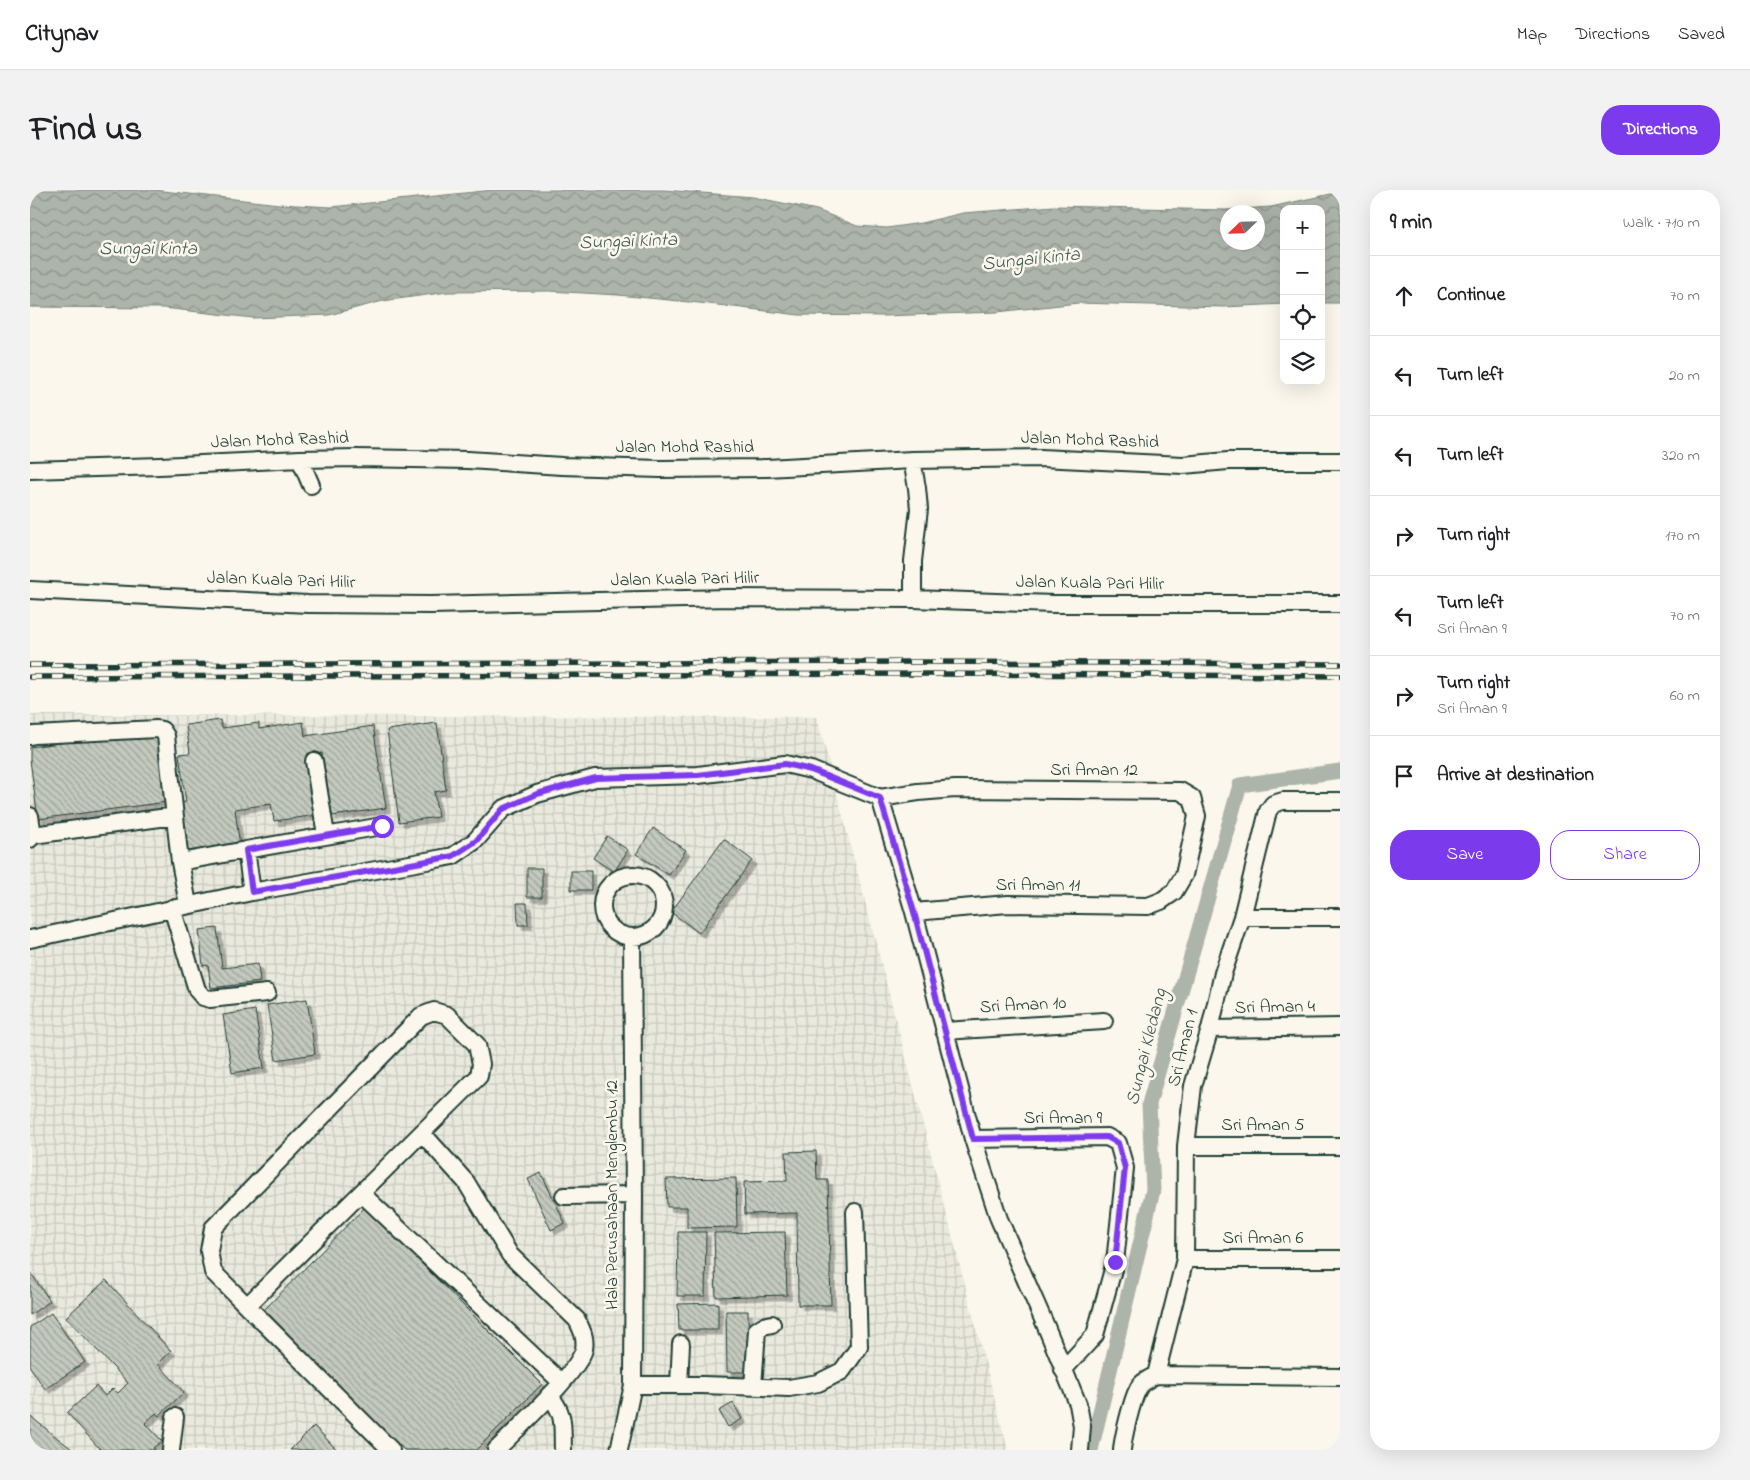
<!DOCTYPE html>
<html lang="en">
<head>
<meta charset="utf-8">
<style>
	:root { --surface:#fff; --page:#f2f2f2; --text:#202124; --muted:#757577; --line:#e0e0e0; --accent:#7c3aed }
	body { margin:0; font-family:"Indie Flower",sans-serif; background:var(--page); color:var(--text) }
	.controls { position:absolute; right:15px; top:15px; display:grid; overflow:hidden; border-radius:10px; box-shadow:0 5px 20px #0002 }
	.controls button { width:45px; height:45px; display:grid; place-items:center; padding:0; border:0; border-bottom:1px solid var(--line); background:var(--surface); color:var(--text); font:25px sans-serif }
	.compass { position:absolute; left:1190px; top:15px; width:45px; height:45px; border-radius:50%; background:var(--surface); box-shadow:0 5px 20px #0002; rotate:247deg }
	.stop { position:absolute; width:15px; height:15px; margin:-11px; border:4px solid #7c3aed; border-radius:50%; background:#fff }
	.stop.end { background:#7c3aed; border-color:#fff; box-shadow:0 1px 5px #0008 }
	.list { margin:0; padding:0; list-style:none }
	h2 { display:flex; justify-content:space-between; align-items:center; height:65px; margin:0; padding:0 20px; font-size:21px }
	h2 small { font-size:16px; font-weight:400; color:var(--muted) }
	.list li { display:grid; grid-template-columns:32px 1fr auto; gap:15px; align-items:center; box-sizing:border-box; height:80px; padding:0 20px; border-top:1px solid var(--line) }
	.list b { display:block; font-size:19px; white-space:nowrap }
	.list p { margin:0; font-size:16px; white-space:nowrap; color:var(--muted) }
	.list em { font-size:16px; font-style:normal; color:var(--muted) }
	.actions { display:flex; gap:10px; padding:15px 20px }
	.actions a { flex:1; padding:11px 0; border:1px solid var(--accent); border-radius:20px; text-align:center; font-size:18px; color:var(--accent) }
	.actions .main { background:var(--accent); color:#fff }
	.icon { flex:none; width:28px; height:28px; fill:none; stroke:currentColor; stroke-width:2; stroke-linecap:round; stroke-linejoin:round }
	.map { position:relative; flex:none; width:1310px; height:1260px; overflow:hidden; border-radius:20px }
	header { display:flex; align-items:center; gap:30px; box-sizing:border-box; height:70px; padding:0 25px; background:var(--surface); border-bottom:1px solid var(--line) }
	header strong { font-size:24px }
	nav { display:flex; gap:28px; margin-inline-start:auto; font-size:18px }
	.intro { display:flex; align-items:center; justify-content:space-between; box-sizing:border-box; height:120px; padding:0 30px }
	h1 { margin:0; font-size:35px }
	.button { padding:12px 22px; border-radius:20px; background:var(--accent); color:#fff; font-size:18px; font-weight:700 }
	main { display:flex; gap:30px; padding:0 30px }
	aside { flex:1; background:var(--surface); border-radius:20px; box-shadow:0 5px 20px #0002 }
	.map>svg:first-child { display:block }
	.industrial { fill:url(#industrial-grid) }
	.water { fill:url(#water-waves); stroke:#74847b; fill-rule:evenodd }
	.lines { fill:none; stroke-linecap:round; stroke-linejoin:round }
	.canal { stroke:#adb4aa; stroke-width:15 }
	.building { fill:url(#building-back-hatch); stroke:#1f3d34; filter:url(#shadow) }
	.minor-casing { stroke:#1f3d34; stroke-width:20 }
	.minor { stroke:#fbf7ec; stroke-width:16 }
	.rail-casing { stroke:#1f3d34; stroke-width:5.5 }
	.rail { stroke:#fbf7ec; stroke-width:4; stroke-dasharray:11; stroke-linecap:butt }
	.route { stroke:#7c3aed; stroke-width:6 }
	.labels { text-anchor:middle; dominant-baseline:central; stroke-width:5; stroke-linejoin:round; paint-order:stroke }
	.street-label { font-size:18px; fill:#1f3d34; stroke:#fbf7ec }
	.water-label { font-size:19px; font-style:italic; fill:#425b52; stroke:#fbf7ec }
</style>
</head>
<body>
<header>
<strong>Citynav</strong>
<nav><a>Map</a><a>Directions</a><a>Saved</a></nav>
</header>
<div class="intro"><h1>Find us</h1><a class="button">Directions</a></div>
<main>
<div class="map">
<svg width="1310" height="1260" viewBox="0 0 1310 1260">
	<defs>
		<pattern id="industrial-grid" width="8" height="8" patternUnits="userSpaceOnUse" patternTransform="scale(1.25)"><rect width="8" height="8" fill="#eae9de"/><path d="M0 4h8M4 0v8" fill="none" stroke="#c8c9bf"/></pattern>
		<pattern id="water-waves" width="16" height="10" patternUnits="userSpaceOnUse" patternTransform="scale(1.25)"><rect width="16" height="10" fill="#adb4aa"/><path d="M0 5q4-4 8 0t8 0" fill="none" stroke="#8c948b"/></pattern>
		<pattern id="building-back-hatch" width="6" height="6" patternUnits="userSpaceOnUse" patternTransform="scale(1.25)"><rect width="6" height="6" fill="#c4c9be"/><path d="M-1 5l2 2M0 0l6 6M5-1l2 2" fill="none" stroke="#9fa49b"/></pattern>
		<filter id="shadow"><feDropShadow dx="4.5" dy="4.5" stdDeviation="0" flood-color="#0004"/></filter>
	</defs>
	<rect width="100%" height="100%" fill="#fbf7ec"/>
	<filter id="ink" filterUnits="userSpaceOnUse"><feTurbulence type="fractalNoise" baseFrequency=".02" numOctaves="2"/><feDisplacementMap in="SourceGraphic" scale="10" xChannelSelector="R" yChannelSelector="G"/><feConvolveMatrix kernelMatrix="1 2 1 2 8 2 1 2 1" color-interpolation-filters="sRGB"/></filter>
	<g filter="url(#ink)">
		<path class="industrial" d="M0,525L787,527L978,1260H0Z"/>
		<path class="water" d="M0,0H124L249,14L301,17L463,0H634L723,7L787,20L827,36L857,38L891,33L933,23L1024,16L1195,20L1241,17L1310,2V113H1291V19H1254V114L1194,117L1048,113L967,122L853,126L769,125L679,114L588,105L519,101L418,102L353,111L299,125L223,128L133,118L0,117ZM1198,22H1228V52H1198Z"/>
		<g class="lines">
			<path class="canal" d="M1061,1260L1123,1000L1119,914L1210,595L1310,581"/>
		</g>
		<path class="building" d="M190,530L192,538L229,533V539L273,532L275,546L343,536L356,618L302,626L292,563L279,565L288,625L244,631L241,614L205,619L210,657L156,665L148,613L156,612L149,564L160,563L156,535Z
			M407,533L416,600L404,602L408,627L369,632L357,540Z
			M127,540L137,612L8,629L0,570V557Z
			M623,638L656,660L639,685L606,664Z
			M577,646L598,660L584,682L563,668Z
			M694,649L722,670L669,743L641,722Z
			M497,678H512V707H497Z
			M541,681H561V700H541Z
			M487,713H497L498,735H488Z
			M187,738L192,778L228,774L230,792L181,798L178,775L173,776L169,740Z
			M277,809L285,864L246,870L237,815Z
			M225,820L234,878L202,883L193,825Z
			M786,961L787,990H798L801,1115H768L767,1023L715,1024L714,992L757,991L756,962Z
			M511,983L535,1033L521,1040L498,989Z
			M706,988L707,1037L657,1038V1017H637L636,989Z
			M335,1017L512,1194L446,1260H374L234,1120Z
			M648,1042H676L675,1106H647Z
			M755,1042L757,1105L686,1107L684,1043Z
			M0,1082L20,1111L0,1125Z
			M76,1090L141,1161L128,1174L154,1202L129,1226L126,1223L115,1233L132,1251L123,1258L125,1260H71L37,1223L66,1196L75,1206L83,1198L88,1203L98,1193L36,1127Z
			M688,1113V1140H649L648,1114Z
			M696,1121H718L719,1182H697Z
			M21,1123L55,1172L15,1199L0,1177V1137Z
			M703,1213L712,1229L698,1237L689,1221Z
			M1,1227L43,1260H0V1229Z
			M284,1236L307,1260H260Z"/>
		<g class="lines">
			<g class="minor-casing">
				<path id="minor" d="M270,269L281,295
					M882,270L887,298L889,319L883,371V409
					M0,280L130,276L270,269L326,268L438,270L532,276L630,279L737,278L882,270L1011,268L1153,275L1198,271H1310
					M0,400L278,414L401,415L698,408L883,409L1024,414H1310
					M0,546L4,545L127,539L132,540L136,546L150,672L158,714
					M284,571L296,645
					M850,608L884,722L943,949L969,1029L1015,1134L1048,1214L1052,1236L1050,1260
					M850,608L888,602L925,599L1150,601L1162,608L1167,626L1154,685L1144,702L1131,711L1118,716L978,714L884,722
					M0,626L3,645
					M0,649L3,645L145,626
					M150,672L216,660
					M572 716a31 31 0 1 1 62 0a31 31 0 1 1-62 0Z
					M222,702L216,660L352,636
					M142,718L167,800L173,807L180,809L237,803
					M1212,727H1310
					M0,749L222,702L391,672L423,666L445,651L473,619L507,604L565,588L668,585L755,574L781,580L850,608
					M1180,839L1310,837
					M914,841L1074,831
					M392,943L436,992L480,1065L547,1130C552,1140 556,1148 554,1159C549,1182 485,1241 466,1260
					M943,949L1077,947L1088,953L1095,978L1085,1072L1065,1145L1033,1180
					M1156,956H1310
					M331,1003L531,1192
					M534,1006L604,1005
					M1155,1069H1310
					M217,1116L449,886L451,874L447,855L417,825L404,821L391,826L183,1038L179,1061L183,1082L361,1260
					M1126,1185L1155,1069L1156,956L1163,896L1180,839L1193,783L1212,727L1238,621L1243,614L1253,611H1310
					M603,1195H672L759,1198L788,1193L812,1181L829,1157L825,1022
					M649,1195L651,1154
					M723,1197L727,1140L733,1136L742,1134
					M519,1205C536,1225 532,1236 533,1260
					M141,1260L145,1227
					M589,1260L603,1195L604,1005L602,748
					M1092,1260C1093,1247 1102,1210 1108,1199C1111,1192 1120,1188 1126,1185L1310,1187"/>
			</g>
			<use href="#minor" class="minor"/>
			<g class="rail-casing">
				<path id="rail" d="M0,475L896,472L1310,474
					M0,487L907,484L1310,486"/>
			</g>
			<use href="#rail" class="rail"/>
		</g>
	</g>
	<g class="lines" filter="url(#ink)">
		<path class="route" d="M352,636L216,660L222,702L392,672L423,666L446,651L473,619L507,604L566,588L668,585L755,574L781,580L850,608L884,722L943,949L1077,947L1088,953L1095,978L1085,1072"/>
	</g>
	<g class="labels">
		<g class="street-label">
			<text transform="translate(250 251) rotate(-2)">Jalan Mohd Rashid</text>
			<text transform="translate(1060 251) rotate(2)">Jalan Mohd Rashid</text>
			<text x="655" y="258">Jalan Mohd Rashid</text>
			<text transform="translate(655 390) rotate(-1)">Jalan Kuala Pari Hilir</text>
			<text transform="translate(251 391) rotate(2)">Jalan Kuala Pari Hilir</text>
			<text transform="translate(1060 394) rotate(1)">Jalan Kuala Pari Hilir</text>
			<text x="1064" y="581">Sri Aman 12</text>
			<text x="1008" y="696">Sri Aman 11</text>
			<text transform="translate(993 816) rotate(-3)">Sri Aman 10</text>
			<text transform="translate(1245 818) rotate(-1)">Sri Aman 4</text>
			<text transform="translate(1154 858) rotate(-76)">Sri Aman 1</text>
			<text x="1033" y="929">Sri Aman 9</text>
			<text x="1233" y="936">Sri Aman 5</text>
			<text transform="translate(583 1005) rotate(-90)">Hala Perusahaan Menglembu 12</text>
			<text x="1233" y="1049">Sri Aman 6</text>
		</g>
		<g class="water-label">
			<text transform="translate(598 52) rotate(-2)">Sungai Kinta</text>
			<text x="118" y="59">Sungai Kinta</text>
			<text transform="translate(1001 70) rotate(-6)">Sungai Kinta</text>
			<text transform="translate(1117 857) rotate(-76)">Sungai Kledang</text>
		</g>
	</g>
</svg>
<div class="controls">
<button>+</button>
<button>−</button>
<button><svg class="icon" aria-label="locate" viewBox="0 0 24 24"><circle cx="12" cy="12" r="6"/><path d="M12 2v4M12 18v4M2 12h4M18 12h4"/></svg></button>
<button><svg class="icon" aria-label="layers" viewBox="0 0 24 24"><path d="M12 4l9 5-9 5-9-5zM3 14l9 5 9-5"/></svg></button>
</div>
<svg class="compass" viewBox="-18 -18 36 36"><path d="M0-13l5 13h-10z" fill="#e53935"/><path d="M0 13l5-13h-10z" fill="#757577"/></svg>
<div class="stop" style="left:352px;top:636px"></div>
<div class="stop end" style="left:1085px;top:1072px"></div>
</div>
<aside>
<h2>9 min<small>Walk · 710 m</small></h2>
<ul class="list">
<li><svg class="icon" aria-label="ahead" viewBox="0 0 24 24"><path d="M12 20V5M6 11l6-6 6 6"/></svg><div><b>Continue</b></div><em>70 m</em></li>
<li><svg class="icon" aria-label="left" viewBox="0 0 24 24"><path d="M17 20v-9H6M10 6l-5 5 5 5"/></svg><div><b>Turn left</b></div><em>20 m</em></li>
<li><svg class="icon" aria-label="left" viewBox="0 0 24 24"><path d="M17 20v-9H6M10 6l-5 5 5 5"/></svg><div><b>Turn left</b></div><em>320 m</em></li>
<li><svg class="icon" aria-label="right" viewBox="0 0 24 24"><path d="M7 20v-9h11M14 6l5 5-5 5"/></svg><div><b>Turn right</b></div><em>170 m</em></li>
<li><svg class="icon" aria-label="left" viewBox="0 0 24 24"><path d="M17 20v-9H6M10 6l-5 5 5 5"/></svg><div><b>Turn left</b><p>Sri Aman 9</p></div><em>70 m</em></li>
<li><svg class="icon" aria-label="right" viewBox="0 0 24 24"><path d="M7 20v-9h11M14 6l5 5-5 5"/></svg><div><b>Turn right</b><p>Sri Aman 9</p></div><em>60 m</em></li>
<li><svg class="icon" aria-label="arrive" viewBox="0 0 24 24"><path d="M6 21V4h12l-3 4 3 4H6"/></svg><div><b>Arrive at destination</b></div></li>
</ul>
<div class="actions"><a class="main">Save</a><a>Share</a></div>
</aside>
</main>
</body>
</html>
